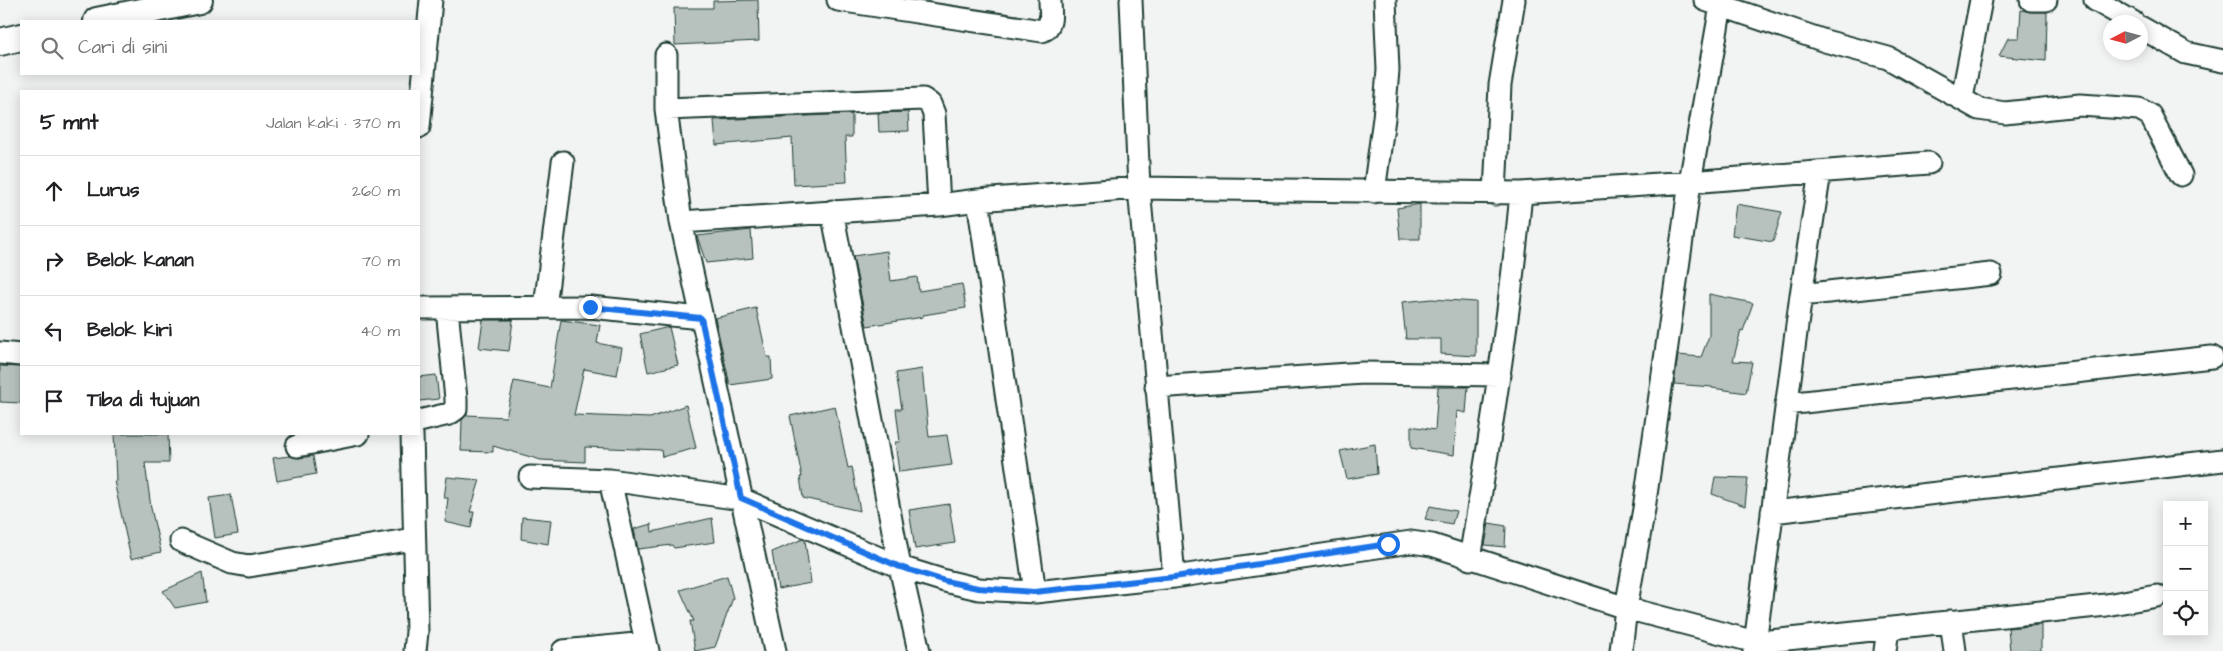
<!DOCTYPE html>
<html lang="id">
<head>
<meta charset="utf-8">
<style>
	:root { --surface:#fff; --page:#f6f6f6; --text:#202124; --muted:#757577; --line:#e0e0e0 }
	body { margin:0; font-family:"Architects Daughter",sans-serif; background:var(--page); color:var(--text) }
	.controls { position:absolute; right:15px; bottom:15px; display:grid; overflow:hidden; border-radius:0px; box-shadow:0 2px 12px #0003 }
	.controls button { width:45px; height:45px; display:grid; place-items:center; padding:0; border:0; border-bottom:1px solid var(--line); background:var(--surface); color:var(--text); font:25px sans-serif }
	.compass { position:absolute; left:2103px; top:15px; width:45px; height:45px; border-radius:50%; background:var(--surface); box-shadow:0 2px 12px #0003; rotate:264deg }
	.stop { position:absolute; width:15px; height:15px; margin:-11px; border:4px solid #1a73e8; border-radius:50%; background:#fff }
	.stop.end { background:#1a73e8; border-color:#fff; box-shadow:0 1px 5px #0008 }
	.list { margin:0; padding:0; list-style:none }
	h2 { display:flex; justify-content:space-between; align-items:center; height:65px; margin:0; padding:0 20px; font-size:21px }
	h2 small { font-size:16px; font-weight:400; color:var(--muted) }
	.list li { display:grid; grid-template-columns:32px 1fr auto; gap:15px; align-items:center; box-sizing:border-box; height:70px; padding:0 20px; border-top:1px solid var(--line) }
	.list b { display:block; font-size:19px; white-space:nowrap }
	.list em { font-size:16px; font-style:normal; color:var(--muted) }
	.icon { flex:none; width:28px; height:28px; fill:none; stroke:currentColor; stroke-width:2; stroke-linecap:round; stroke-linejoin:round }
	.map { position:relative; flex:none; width:2223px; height:651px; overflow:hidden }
	.search { position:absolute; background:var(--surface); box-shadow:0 2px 12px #0003; left:20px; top:20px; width:400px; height:55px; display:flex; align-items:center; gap:12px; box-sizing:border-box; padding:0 18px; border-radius:0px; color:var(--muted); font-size:19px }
	.panel { position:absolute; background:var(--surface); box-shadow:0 2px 12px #0003; left:20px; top:90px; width:400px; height:345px; border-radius:0px }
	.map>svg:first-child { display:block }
	.building { fill:#b7c1bd; stroke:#1f3d34 }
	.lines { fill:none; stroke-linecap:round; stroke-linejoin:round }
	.minor-casing { stroke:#1f3d34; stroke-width:25 }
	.tertiary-casing { stroke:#1f3d34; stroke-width:30 }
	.minor { stroke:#fff; stroke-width:21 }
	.tertiary { stroke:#fff; stroke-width:26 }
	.route { stroke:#1a73e8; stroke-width:6 }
</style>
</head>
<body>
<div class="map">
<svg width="2223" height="651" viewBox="0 0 2223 651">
	<rect width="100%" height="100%" fill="#f2f3f3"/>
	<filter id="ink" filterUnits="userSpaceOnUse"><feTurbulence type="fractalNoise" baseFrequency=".02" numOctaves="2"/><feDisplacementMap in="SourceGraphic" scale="10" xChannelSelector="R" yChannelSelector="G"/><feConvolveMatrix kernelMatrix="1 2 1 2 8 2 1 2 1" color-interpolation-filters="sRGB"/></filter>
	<g filter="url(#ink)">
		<path class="building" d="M758,0L759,41L675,45L674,8H713V1Z
			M2021,10L2031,12H2047L2046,61L1999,56L2008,38H2019Z
			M908,112L909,131L879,132L878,113Z
			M852,114V137H845L847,182L794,185L792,138L716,145L714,120Z
			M1420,204V239H1400L1397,208Z
			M1736,204L1782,212L1773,242L1732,235Z
			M751,230L753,258L706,263L697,236Z
			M887,251L891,281L917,277L919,291L962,284L966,308L923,315V317L867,326L853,256Z
			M1709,294L1753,303L1743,331L1741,330L1733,361L1752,362L1746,393L1712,388V387L1674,384L1678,355L1701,357L1709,336Z
			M1432,299L1476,302V356L1441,354V339H1406L1402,302Z
			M756,308L767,357H771L772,379L730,385L715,318Z
			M483,320H513L509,351L479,348Z
			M561,320L600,325L597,343L622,348L617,375L584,369L574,415L650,418L686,405L696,448L662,457L661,450L585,447V462L541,460L493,446V452L461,451L462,420L467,415L506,417L514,381L550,388Z
			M669,327L678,365L648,372L640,334Z
			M0,366L21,367V403L0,402Z
			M922,369L929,437L947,435L952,465L899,472L895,442H900L896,409H902L896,373Z
			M436,375L439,399L419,401V377Z
			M1438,387H1468L1466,413L1457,411L1454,455L1411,448V426L1435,430Z
			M835,406L848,468L852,467L860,511L803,498L800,477H802L790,416Z
			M114,434H168L169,463H145L151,508L161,552L131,559L114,481H116Z
			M1375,444L1377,474L1347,479L1340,451Z
			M290,456L299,458L313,456L316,474L277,481L273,458Z
			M447,477L480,480L470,512H474L471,528L445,522L448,498H444Z
			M1715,477L1748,478L1745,506L1712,494Z
			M231,495L238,534L215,538L209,498Z
			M949,504L955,543L915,549L909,510Z
			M1430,506L1456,511L1452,524L1425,519Z
			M522,517L551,520L548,544L521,539Z
			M712,518L715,542L674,548L672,545L638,549L634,529L651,524L652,532Z
			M1489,523L1506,526L1505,547L1485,545Z
			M803,539L805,540L811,583L778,589L772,552Z
			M202,573L206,602L175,608L163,591Z
			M727,576L733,598L715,647L695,651L690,621H694L680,590Z
			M2041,625V651H2010L2008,628Z"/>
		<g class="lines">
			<g class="minor-casing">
				<path id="minor" d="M838,0L1042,31C1054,26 1050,12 1050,0
					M1131,0L1139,188L1174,577
					M1705,0L1825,41L1888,58L1979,109L2005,113L2080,105L2139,109L2150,115L2181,175
					M2031,0H2046
					M2095,0L2133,22
					M2140,27L2186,53L2223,61
					M666,55V109L681,222L775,651
					M1962,98L1981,0
					M666,109L923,99L930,104L934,114L939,205
					M419,127L431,0
					M1374,192L1384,118L1388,70L1385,0
					M1495,194L1500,85L1514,0
					M978,200L1035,592
					M832,211L900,567L919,651
					M681,222L939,205L978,200L1139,188L1521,193L1690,182L1929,163
					M1801,295L1991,274
					M545,307L563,162
					M419,308L590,307L701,318
					M0,353L21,355
					M1156,387L1363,373L1500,375
					M1786,404L2212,357
					M419,421L449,414L456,409V399L447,309
					M412,434L417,632L415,651
					M297,446L358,434
					M530,477L610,480L741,499L900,567L945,581L979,589L1035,592L1174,577L1411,542L1432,545L1626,608L1744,639L1770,641L2106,605L2157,596
					M610,480L648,651
					M1772,512L2223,460
					M181,541L232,563L249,566L413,539
					M1470,559C1490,437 1510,316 1521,193
					M1951,621L1955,651
					M563,651L646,643
					M1621,651L1626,608L1644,509L1690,182L1722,0
					M1754,651L1801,295L1820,172
					M1885,651L1888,629"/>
			</g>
			<g class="tertiary-casing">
				<path id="tertiary" d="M97,21L199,0
					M0,42L21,37"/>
			</g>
			<use href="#minor" class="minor"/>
			<use href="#tertiary" class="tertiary"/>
		</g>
	</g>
	<g class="lines" filter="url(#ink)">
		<path class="route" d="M590,307L701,318L741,498L900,567L945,581L978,588L1034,592L1174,577L1388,544"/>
	</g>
</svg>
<div class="controls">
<button>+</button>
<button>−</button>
<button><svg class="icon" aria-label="locate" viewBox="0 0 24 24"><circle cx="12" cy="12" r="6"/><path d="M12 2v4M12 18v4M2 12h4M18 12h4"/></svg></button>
</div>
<svg class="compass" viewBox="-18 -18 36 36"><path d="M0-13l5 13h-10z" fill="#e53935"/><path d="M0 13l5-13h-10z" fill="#757577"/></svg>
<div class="stop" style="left:1388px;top:544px"></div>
<div class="stop end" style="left:590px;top:307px"></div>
<div class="search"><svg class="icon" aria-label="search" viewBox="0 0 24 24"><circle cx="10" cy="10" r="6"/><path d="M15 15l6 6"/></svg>Cari di sini</div>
<section class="panel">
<h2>5 mnt<small>Jalan kaki · 370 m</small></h2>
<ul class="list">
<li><svg class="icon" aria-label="ahead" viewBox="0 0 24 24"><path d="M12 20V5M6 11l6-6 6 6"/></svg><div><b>Lurus</b></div><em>260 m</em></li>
<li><svg class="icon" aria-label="right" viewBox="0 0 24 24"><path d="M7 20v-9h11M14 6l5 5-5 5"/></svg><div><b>Belok kanan</b></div><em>70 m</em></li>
<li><svg class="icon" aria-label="left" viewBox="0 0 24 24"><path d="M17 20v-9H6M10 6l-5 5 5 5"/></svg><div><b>Belok kiri</b></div><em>40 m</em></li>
<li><svg class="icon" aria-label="arrive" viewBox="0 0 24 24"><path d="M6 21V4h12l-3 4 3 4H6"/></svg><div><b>Tiba di tujuan</b></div></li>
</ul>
</section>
</div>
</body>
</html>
